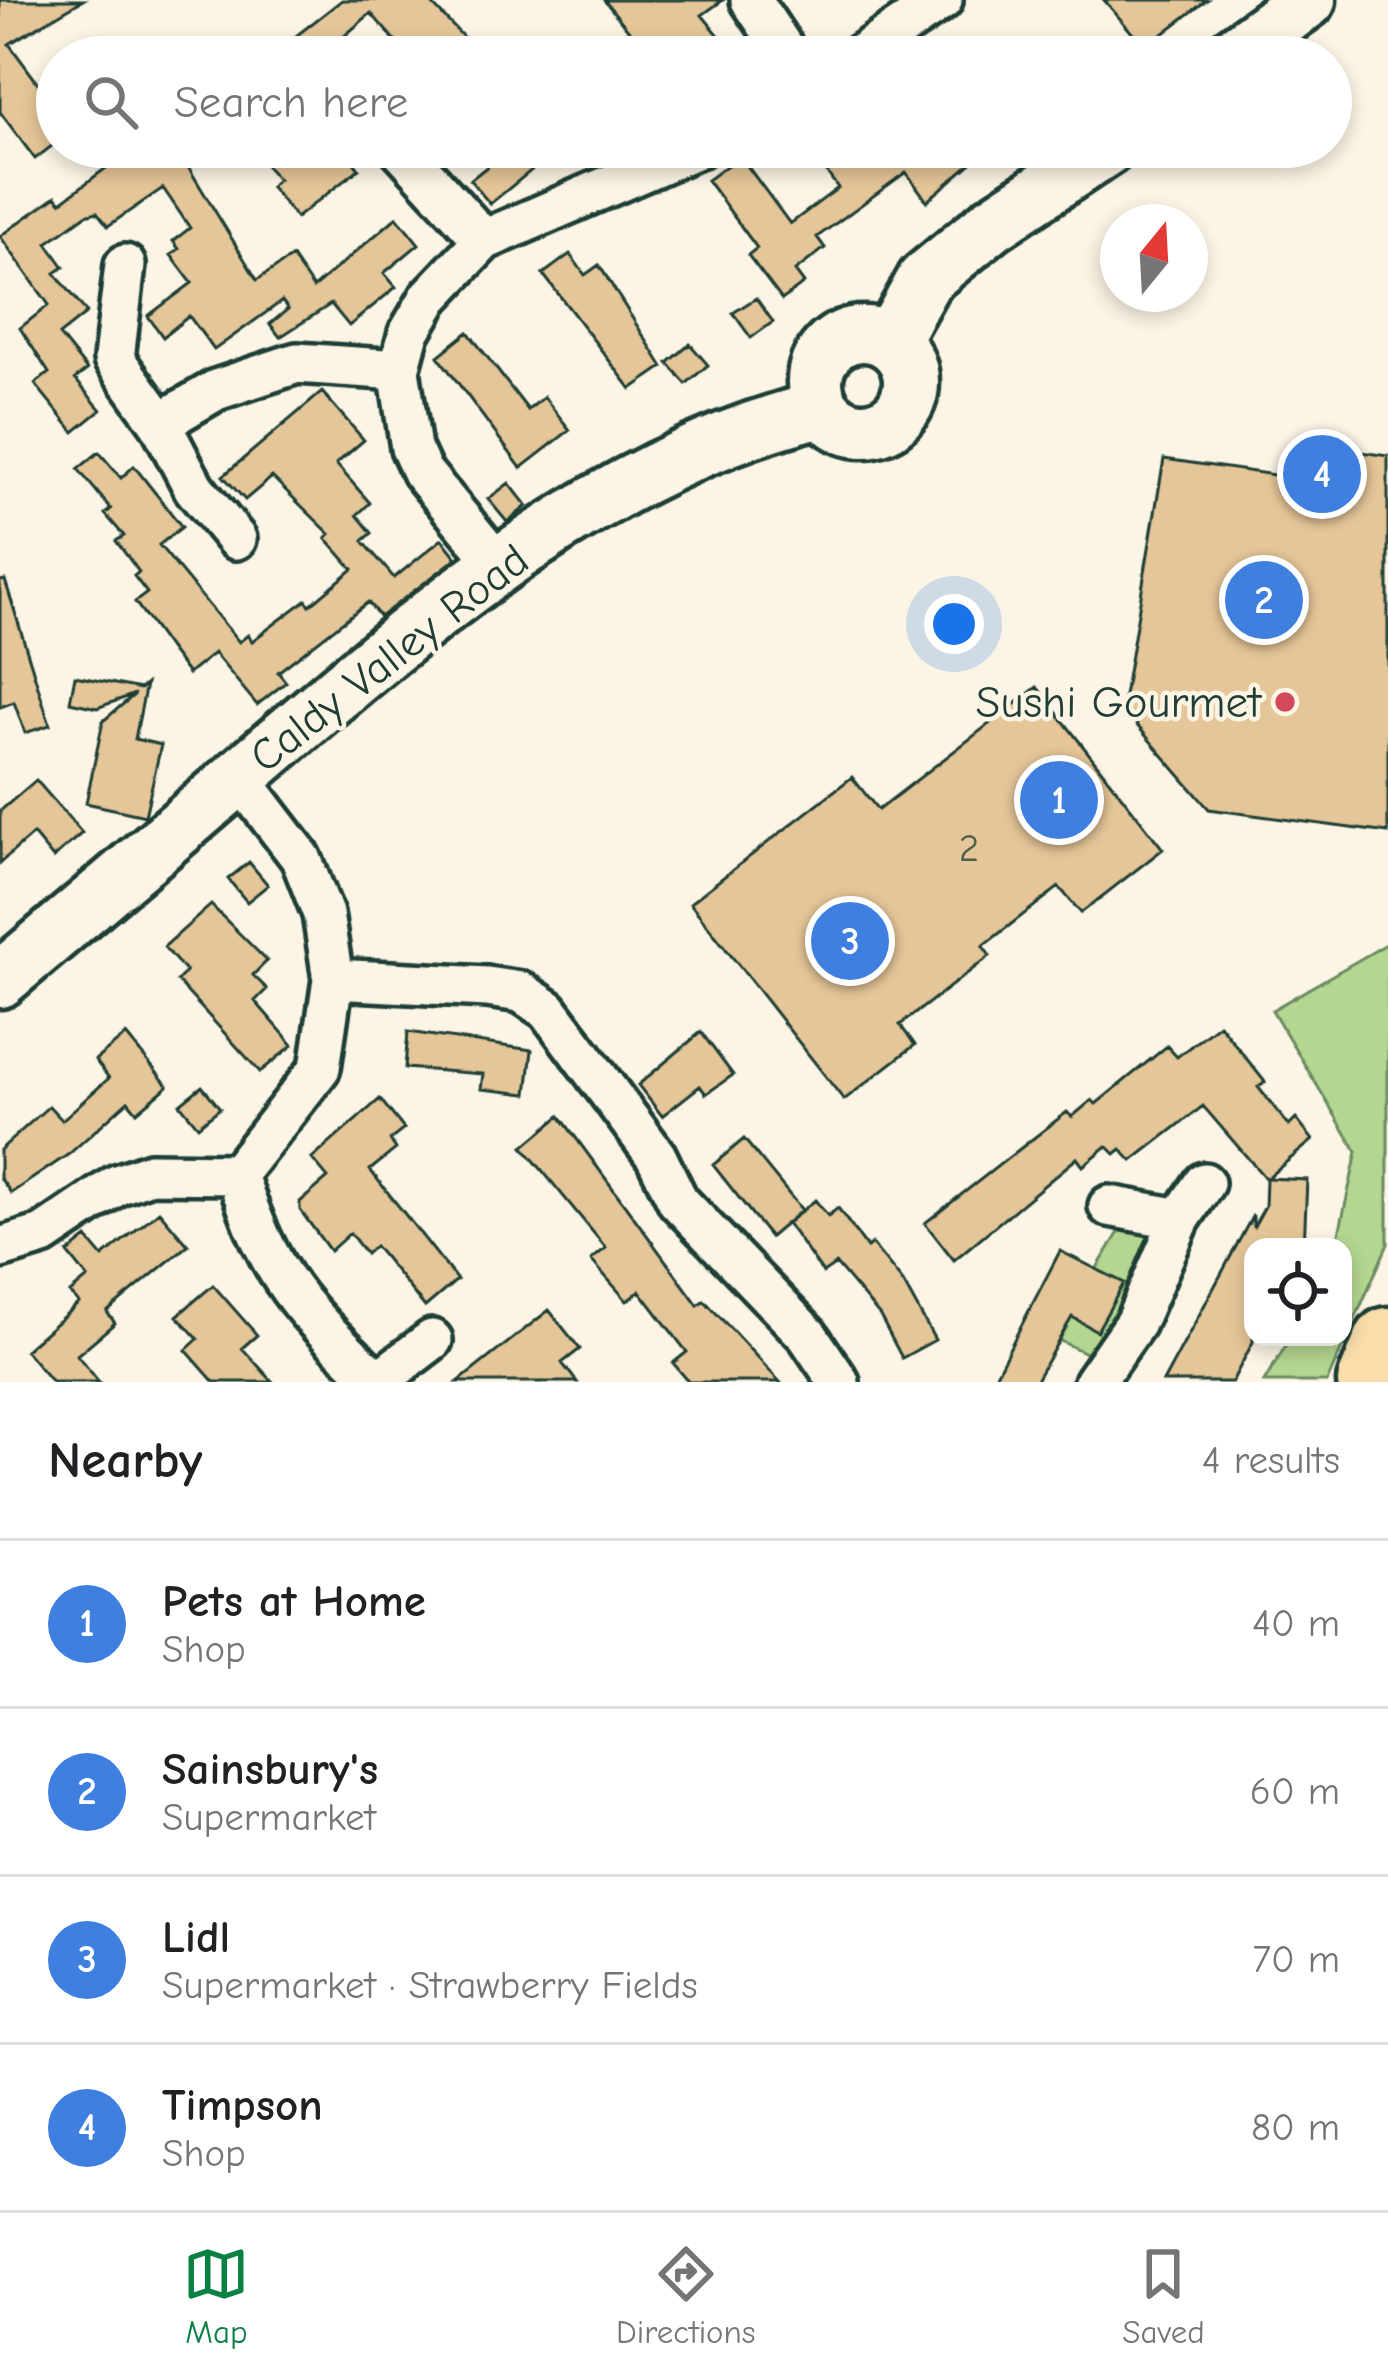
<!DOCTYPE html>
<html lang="en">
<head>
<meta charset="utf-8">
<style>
	:root { --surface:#fff; --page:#f2f2f2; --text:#202124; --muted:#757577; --line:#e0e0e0; --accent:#0b8043 }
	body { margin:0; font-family:"Comic Neue",sans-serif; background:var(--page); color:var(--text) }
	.controls { position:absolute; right:36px; bottom:36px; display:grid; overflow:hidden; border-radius:24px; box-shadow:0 6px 18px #0003 }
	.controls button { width:108px; height:108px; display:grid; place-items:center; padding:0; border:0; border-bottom:3px solid var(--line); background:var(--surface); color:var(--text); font:60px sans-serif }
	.compass { position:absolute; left:1100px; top:204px; width:108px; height:108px; border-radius:50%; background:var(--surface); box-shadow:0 6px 18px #0003; rotate:18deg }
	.you { position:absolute; left:954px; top:624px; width:42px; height:42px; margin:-30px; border:9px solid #fff; border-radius:50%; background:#1a73e8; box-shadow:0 0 0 18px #1a73e833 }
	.badge { display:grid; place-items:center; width:78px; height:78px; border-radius:50%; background:var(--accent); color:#fff; font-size:39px; font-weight:700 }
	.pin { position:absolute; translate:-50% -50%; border:6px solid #fff; box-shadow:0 3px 12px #0006 }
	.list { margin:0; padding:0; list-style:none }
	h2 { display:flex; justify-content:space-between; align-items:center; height:156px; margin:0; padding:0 48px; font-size:51px }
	h2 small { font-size:39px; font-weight:400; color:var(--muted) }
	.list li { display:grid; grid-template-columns:78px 1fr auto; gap:36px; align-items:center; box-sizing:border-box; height:168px; padding:0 48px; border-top:3px solid var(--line) }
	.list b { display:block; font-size:45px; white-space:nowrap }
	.list p { margin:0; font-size:39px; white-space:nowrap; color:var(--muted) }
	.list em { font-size:39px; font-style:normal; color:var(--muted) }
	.icon { flex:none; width:66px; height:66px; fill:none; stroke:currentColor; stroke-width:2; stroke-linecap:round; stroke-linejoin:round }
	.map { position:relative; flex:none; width:1388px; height:1382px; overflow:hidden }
	.search { position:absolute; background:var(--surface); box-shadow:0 6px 18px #0003; left:36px; right:36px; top:36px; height:132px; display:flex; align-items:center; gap:30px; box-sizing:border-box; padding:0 42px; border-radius:66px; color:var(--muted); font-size:45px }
	.sheet { height:828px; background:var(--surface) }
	nav { display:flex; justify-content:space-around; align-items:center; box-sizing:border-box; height:168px; border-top:3px solid var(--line); background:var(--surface); font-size:33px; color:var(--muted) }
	nav a { display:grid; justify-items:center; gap:6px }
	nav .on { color:var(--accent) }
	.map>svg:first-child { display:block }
	.green { fill:#b4d690; stroke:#6a8a62; stroke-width:3 }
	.building { fill:#e5c698; stroke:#1f3d34; stroke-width:3 }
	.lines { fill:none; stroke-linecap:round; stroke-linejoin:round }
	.street-casing { stroke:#1f3d34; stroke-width:48 }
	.secondary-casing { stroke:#1f3d34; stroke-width:63 }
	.highway-casing { stroke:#1f3d34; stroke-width:75 }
	.street { stroke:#fcf5e5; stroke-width:39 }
	.secondary { stroke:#fcf5e5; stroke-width:54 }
	.highway { stroke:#f9deab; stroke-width:66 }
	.poi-dot { fill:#d1495b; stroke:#fcf5e5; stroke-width:4.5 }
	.labels { text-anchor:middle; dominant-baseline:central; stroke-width:9; stroke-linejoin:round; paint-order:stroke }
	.number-label { font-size:39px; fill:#505f4d }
	.street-label { font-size:45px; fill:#1f3d34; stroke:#fcf5e5 }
	.poi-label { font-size:45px; fill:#1f3d34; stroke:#fcf5e5; text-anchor:end }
</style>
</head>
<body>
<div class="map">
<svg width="1388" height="1382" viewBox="0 0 1388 1382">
	<rect width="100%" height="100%" fill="#fcf5e5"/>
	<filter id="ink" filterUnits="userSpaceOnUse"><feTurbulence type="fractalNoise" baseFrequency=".00833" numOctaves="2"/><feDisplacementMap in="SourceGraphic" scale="24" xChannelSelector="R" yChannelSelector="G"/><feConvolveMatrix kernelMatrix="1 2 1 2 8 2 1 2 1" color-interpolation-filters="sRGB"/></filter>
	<g filter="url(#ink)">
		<path class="green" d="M1388,943V1244L1327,1382H1264L1291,1337H1343V1247H1336L1357,1152L1272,1010Z
			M1121,1229L1159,1239L1162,1251L1090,1355L1054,1338Z"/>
		<path class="building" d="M0,0H83L9,44L57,109V142L35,159L0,112Z
			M342,0H428L482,57H409L371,13L335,44L346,57H269Z
			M604,0H723L702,15L737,57H650Z
			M1104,0H1207L1145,48Z
			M134,147H176L257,280L292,257L313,288L397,217L419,244L384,273L396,287L349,326L331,304L280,337L270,324L288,309L282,301L214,350L189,316L163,337L148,316L192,283L171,255L179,249L173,241L190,228L163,188L108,226L97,212L86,215L47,243L64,267L55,273L87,313L59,335L87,370L75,379L101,410L74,432L35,384L49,373L20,328L49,305L0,236L56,196L61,202Z
			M251,147H342L359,169L296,218L270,186L278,180Z
			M512,147H560L490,204L470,180Z
			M836,147H858L866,158L880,147H990L927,201L906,172L817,237L825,248L795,271L804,283L782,300L748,255L757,248L707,180L740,156L790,224L838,188L818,160Z
			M570,254L585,275L599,265L663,367L631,389L543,274Z
			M756,298L773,322L751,338L733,313Z
			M468,332L528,410L544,397L570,430L521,468L438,356Z
			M690,344L708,365L686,384L668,363Z
			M322,392L364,440L336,464L370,503L357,515L372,533L363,541L394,578L442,539L457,558L380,617L368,602L278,672L286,682L257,705L214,653L188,674L172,653L135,602L147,593L134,576L139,572L116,541L124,536L105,514L111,509L78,469L99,452L121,478L134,466L182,527L159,545L239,642L248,635L252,641L306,600L310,605L353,569L326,538L330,534L272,477L245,500L223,476Z
			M1341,449L1388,456V833L1209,809L1122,708L1164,459L1295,478Z
			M509,483L527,506L507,522L488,499Z
			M5,580L50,725L25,733L14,702L0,707V581Z
			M75,676L140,689L146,684L135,739L161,745L145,816L86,803L103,721L135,694L97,708L70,702Z
			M1037,687L1163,849L1081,913L1059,887L983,946L990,956L900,1025L915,1045L844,1100L690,903L852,777L878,810Z
			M36,780L82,833L53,858L33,834L0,863V811Z
			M249,862L268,885L247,902L228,879Z
			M211,905L267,961L253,975L267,989L255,1001L293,1045L260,1072L177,981L186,972L164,947Z
			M1219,1024L1265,1082L1258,1087L1289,1126L1296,1119L1313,1140L1267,1178L1307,1180L1304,1247H1253V1342L1232,1382H1163L1253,1215V1228L1265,1206L1266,1179L1203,1106L1132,1161L1121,1149L1115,1154L1107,1146L1083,1166L1077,1158L954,1260L925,1223L1067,1112L1072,1117L1092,1100L1096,1104L1167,1046L1177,1057Z
			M408,1032L532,1050L527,1094L481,1089L483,1074L405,1068Z
			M701,1032L733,1075L706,1094L700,1086L662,1116L638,1085Z
			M126,1035L168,1086L137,1112L128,1101L69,1154L11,1193L0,1178V1150L49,1106L62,1120L109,1078L95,1060Z
			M202,1086L220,1108L198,1126L180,1104Z
			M380,1099L404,1129L390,1140L396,1149L370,1170L457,1280L425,1307L375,1246L366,1254L350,1233L330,1251L300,1210V1202L328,1178L312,1159Z
			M560,1116L698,1305L704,1300L780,1382H689L673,1363L687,1352L640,1291L627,1301L591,1260L606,1248L523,1147Z
			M744,1139L802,1210L770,1237L713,1165Z
			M815,1200L828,1216L838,1208L867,1248L872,1244L903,1282L935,1340L902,1358L880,1316L836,1264L823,1273L787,1223Z
			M159,1211L188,1245L107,1312L115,1323L77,1355L99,1382H52L25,1350L79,1303L70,1293L88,1278L68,1253L87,1238L103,1257Z
			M1060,1251L1124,1283L1097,1331L1072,1317L1035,1382H992Z
			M213,1285L257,1335L242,1348L273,1382H214L186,1350L198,1339L177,1316Z
			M549,1310L580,1349L562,1363L577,1382H458Z"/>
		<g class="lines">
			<g class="street-casing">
				<path id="street" d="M751,0L789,57
					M857,57L942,0
					M399,147L484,240
					M125,265L114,359L160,423L216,390L297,363L399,370
					M160,423L194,488L236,539
					M498,564L422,472L411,448L399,370L409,333L430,297L484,240L699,147
					M239,777L301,858L323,914L333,979L320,1068L237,1174C268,1276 302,1310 378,1382
					M333,979L487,987L521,992L548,1010L656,1156L678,1201L808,1336L839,1382
					M1109,1206L1180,1219
					M0,1248L43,1235L117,1185L150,1173L237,1174
					M378,1381L432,1340
					M1094,1382L1135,1323L1180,1219L1204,1183"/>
			</g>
			<g class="secondary-casing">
				<path id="secondary" d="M1230,57L1308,0
					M815 382a48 48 0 1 1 96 0a48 48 0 1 1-96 0Z
					M891,340L925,279L992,224L1108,147
					M0,980C79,913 158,847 236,779C410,630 593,464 822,409"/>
			</g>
			<g class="highway-casing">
				<path id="highway" d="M1371,1382L1388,1341"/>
			</g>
			<use href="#street" class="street"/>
			<use href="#secondary" class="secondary"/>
			<use href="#highway" class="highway"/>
		</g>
	</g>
	<circle class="poi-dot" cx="1285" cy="702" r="12"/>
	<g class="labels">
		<g class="number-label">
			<text x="969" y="848">2</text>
		</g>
		<g class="street-label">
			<text transform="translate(389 658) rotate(-38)">Caldy Valley Road</text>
		</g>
		<g class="poi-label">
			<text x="1261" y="702">Sushi Gourmet</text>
		</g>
	</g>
</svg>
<div class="controls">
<button><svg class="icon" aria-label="locate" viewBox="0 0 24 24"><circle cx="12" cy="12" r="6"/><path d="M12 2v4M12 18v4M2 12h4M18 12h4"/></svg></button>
</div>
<svg class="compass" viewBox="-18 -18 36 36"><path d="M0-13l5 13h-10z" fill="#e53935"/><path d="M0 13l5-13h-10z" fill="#757577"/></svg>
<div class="you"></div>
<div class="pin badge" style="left:1059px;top:800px;background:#3f7fe0">1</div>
<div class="pin badge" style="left:1264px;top:600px;background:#3f7fe0">2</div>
<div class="pin badge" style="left:850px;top:941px;background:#3f7fe0">3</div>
<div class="pin badge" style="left:1322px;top:474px;background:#3f7fe0">4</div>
<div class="search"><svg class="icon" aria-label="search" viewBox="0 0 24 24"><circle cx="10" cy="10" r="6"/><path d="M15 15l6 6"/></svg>Search here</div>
</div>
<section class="sheet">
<h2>Nearby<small>4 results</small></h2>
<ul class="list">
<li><span class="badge" style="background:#3f7fe0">1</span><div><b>Pets at Home</b><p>Shop</p></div><em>40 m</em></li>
<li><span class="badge" style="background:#3f7fe0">2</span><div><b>Sainsbury's</b><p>Supermarket</p></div><em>60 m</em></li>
<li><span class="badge" style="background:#3f7fe0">3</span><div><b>Lidl</b><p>Supermarket · Strawberry Fields</p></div><em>70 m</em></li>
<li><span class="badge" style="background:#3f7fe0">4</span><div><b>Timpson</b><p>Shop</p></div><em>80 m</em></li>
</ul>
</section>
<nav>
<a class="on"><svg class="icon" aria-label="map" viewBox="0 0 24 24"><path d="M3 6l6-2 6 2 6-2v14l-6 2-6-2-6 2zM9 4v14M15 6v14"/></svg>Map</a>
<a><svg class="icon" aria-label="directions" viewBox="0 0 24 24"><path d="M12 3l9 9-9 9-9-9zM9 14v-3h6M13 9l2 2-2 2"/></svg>Directions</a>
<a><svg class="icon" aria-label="saved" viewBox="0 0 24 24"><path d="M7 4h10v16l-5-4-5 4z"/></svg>Saved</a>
</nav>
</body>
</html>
